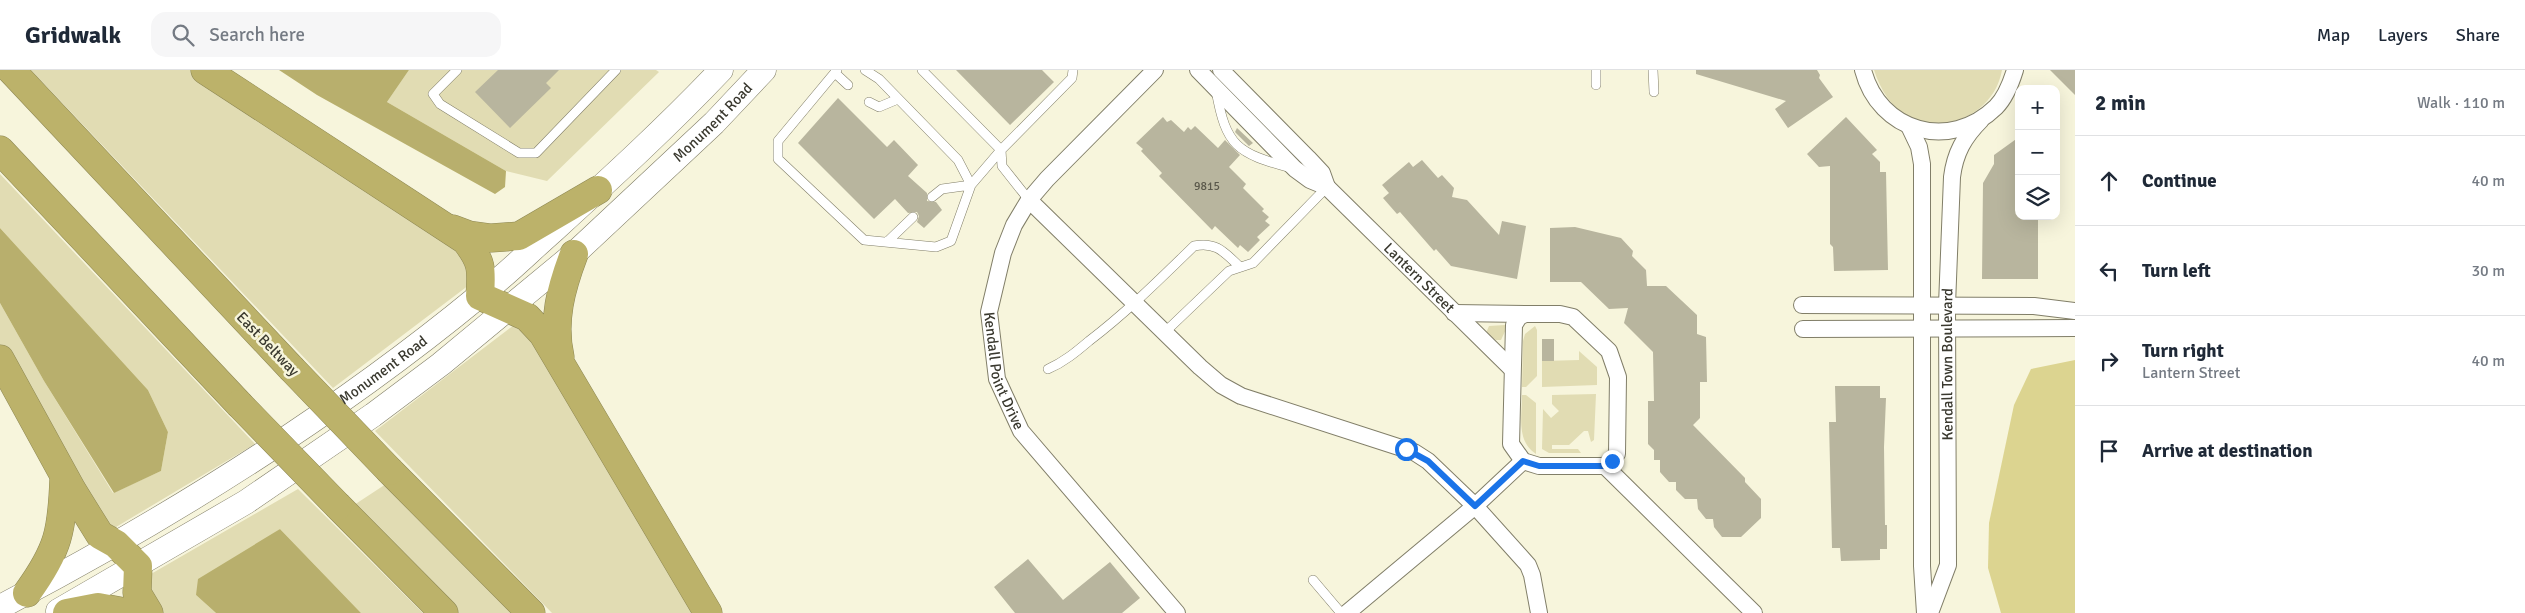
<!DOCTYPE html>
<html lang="en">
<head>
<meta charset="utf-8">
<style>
	:root { --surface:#fff; --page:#f6f6f7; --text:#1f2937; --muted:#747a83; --line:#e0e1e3 }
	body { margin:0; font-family:Signika,sans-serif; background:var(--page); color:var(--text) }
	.controls { position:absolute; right:15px; top:15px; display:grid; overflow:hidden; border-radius:10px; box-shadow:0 5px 20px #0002 }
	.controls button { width:45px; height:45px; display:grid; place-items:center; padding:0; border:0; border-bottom:1px solid var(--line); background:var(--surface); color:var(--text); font:25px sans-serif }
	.stop { position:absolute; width:15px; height:15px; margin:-11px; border:4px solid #1a73e8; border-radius:50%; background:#fff }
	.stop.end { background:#1a73e8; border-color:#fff; box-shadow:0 1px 5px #0008 }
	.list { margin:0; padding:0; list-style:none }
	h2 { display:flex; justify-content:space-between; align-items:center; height:65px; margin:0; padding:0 20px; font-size:21px }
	h2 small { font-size:16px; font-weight:400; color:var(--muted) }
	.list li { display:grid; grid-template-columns:32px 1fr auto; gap:15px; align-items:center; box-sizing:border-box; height:90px; padding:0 20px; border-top:1px solid var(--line) }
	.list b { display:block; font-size:19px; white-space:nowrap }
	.list p { margin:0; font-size:16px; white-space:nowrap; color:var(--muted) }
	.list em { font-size:16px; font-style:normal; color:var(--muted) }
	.icon { flex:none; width:28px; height:28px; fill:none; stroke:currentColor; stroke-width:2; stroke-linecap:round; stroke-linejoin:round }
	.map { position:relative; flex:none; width:2075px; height:543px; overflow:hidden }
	header { display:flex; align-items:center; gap:30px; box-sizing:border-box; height:70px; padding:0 25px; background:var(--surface); border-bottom:1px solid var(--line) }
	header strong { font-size:24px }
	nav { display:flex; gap:28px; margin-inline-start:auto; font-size:18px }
	.search { width:350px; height:45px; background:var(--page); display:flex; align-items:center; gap:12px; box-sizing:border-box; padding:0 18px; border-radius:15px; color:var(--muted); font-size:19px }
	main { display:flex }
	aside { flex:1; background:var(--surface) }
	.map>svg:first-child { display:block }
	.green { fill:#e1dcb3 }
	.forest { fill:#b8af6d }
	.water { fill:#dcd490 }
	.building { fill:#b8b59e }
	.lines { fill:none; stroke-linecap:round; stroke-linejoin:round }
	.service-casing { stroke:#817e68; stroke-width:10 }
	.minor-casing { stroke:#817e68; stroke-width:18 }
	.secondary-casing { stroke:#817e68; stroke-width:25 }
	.motorway-casing { stroke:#8e8855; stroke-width:29 }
	.service { stroke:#fff; stroke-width:9 }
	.minor { stroke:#fff; stroke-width:16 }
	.secondary { stroke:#fff; stroke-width:24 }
	.motorway { stroke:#bcb26a; stroke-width:28 }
	.motorway-bridge-casing { stroke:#8e8855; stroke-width:29; stroke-linecap:butt }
	.motorway-bridge { stroke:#bcb26a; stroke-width:28 }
	.route { stroke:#1a73e8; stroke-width:6 }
	.labels { text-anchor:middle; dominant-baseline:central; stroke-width:5; stroke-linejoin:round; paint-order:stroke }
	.number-label { font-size:12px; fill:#5a584b }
	.street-label { font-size:15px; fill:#3a392f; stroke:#f7f5dc }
</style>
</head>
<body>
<header>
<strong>Gridwalk</strong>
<div class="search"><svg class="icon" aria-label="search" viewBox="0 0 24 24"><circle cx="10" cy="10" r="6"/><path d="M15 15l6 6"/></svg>Search here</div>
<nav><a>Map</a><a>Layers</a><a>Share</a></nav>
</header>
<main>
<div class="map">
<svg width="2075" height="543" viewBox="0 0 2075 543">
	<rect width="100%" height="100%" fill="#f7f5dc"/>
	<path class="green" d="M31,0H194L468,184L469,215L333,318Z
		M409,0H656L659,2L547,111L506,101L387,32Z
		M1874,0H2002C1996,36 1960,59 1925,52C1920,51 1914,51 1910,48C1891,37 1881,21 1874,0Z
		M0,104L255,374L111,460L0,277V233L44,311L113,423L161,401L168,362L148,320L0,158Z
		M518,252L524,255L703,543H552L375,361Z
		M1505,255L1507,257L1501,270H1496L1486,263L1489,256Z
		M1535,256L1537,260V306L1526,317H1522L1523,271L1525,264Z
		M1579,281L1597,297V315L1542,317V291L1579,290Z
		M1596,324L1594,370L1591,372L1588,361H1584L1569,375H1552V379H1578L1581,383H1549L1542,379L1543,339L1551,348L1559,341L1552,334V325Z
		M1522,325H1526L1536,333V384C1516,371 1522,346 1522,325Z
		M386,414L514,543H457L354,435Z
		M298,419L423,543H361L280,459L196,525L216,543H156L144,508Z"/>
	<path class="forest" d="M279,0H409L387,32L506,101L505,117L495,124L317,25Z
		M0,158L148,320L168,362L161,401L114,423L44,311L0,233Z
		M280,459L361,543H216L196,525L198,509Z"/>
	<path class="water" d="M2075,290V543H2001L1988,498L1989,453L2014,335L2031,299Z"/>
	<path class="building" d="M498,0H559L546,13L551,18L510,58L475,22Z
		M956,0H1042L1054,12L1010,55Z
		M1696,0H1817L1820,5L1819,8L1833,27L1788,58L1775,39L1786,31L1696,4Z
		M2050,0H2075V25Z
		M838,28L887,77L894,70L918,95L908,106L927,123V131L936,132L942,140L924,158L917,152L919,146L917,142L908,143L895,129L874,149L798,73Z
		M1163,47L1167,52L1171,50L1184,62L1188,57L1191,60L1195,56L1218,78L1225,70L1240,85L1229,97L1246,114L1243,118L1264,139L1262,141L1269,147L1265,151L1270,155L1257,167L1260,170L1248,182L1240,175L1238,178L1215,156L1212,160L1159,106L1162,103L1141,81L1143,79L1136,73Z
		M1846,47L1877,80L1872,84L1880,92V102H1886L1888,200L1834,201L1833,177L1830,174V96L1819,97L1807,84Z
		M1237,58L1253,73L1249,76L1235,62Z
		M2019,67V146H2038V209H1982L1983,113L1994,94V85Z
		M1422,90L1438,108L1442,105L1454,118L1452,127L1467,130L1499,165L1502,151L1526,156L1517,209L1451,196L1436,179L1434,181L1400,142L1397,144L1383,128L1389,123L1382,115L1409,92L1413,97Z
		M1575,157L1621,168L1633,181L1632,186L1646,200L1647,216H1666L1697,245V264L1706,267L1707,312H1700V348L1693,355L1745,408V412L1761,429V448L1741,467H1722L1714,457L1713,449H1706L1698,439L1697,429H1685L1676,420V412H1669L1660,402V390H1654V380L1648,374V331H1654L1653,282L1624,253L1628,238L1609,239L1581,212H1550V158Z
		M1542,269H1554V291H1542Z
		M1835,316H1880V328H1886L1884,377L1885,455H1887V479H1880V490L1841,491L1840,478H1832L1829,352H1836Z
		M1028,489L1063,530L1110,492L1140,528L1122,543H1015L994,517Z"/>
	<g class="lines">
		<g class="service-casing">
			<path id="service" d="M457,0L433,24L440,34L519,83H536L616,0
				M837,0L778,71V89L864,170L936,177L951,171L971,115L1001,80L922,0
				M865,0L879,9L958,90L971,115L942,119L932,127
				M1596,0V15
				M1653,0L1654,22
				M835,3L848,15
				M1216,20C1226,77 1237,83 1291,98
				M869,32L879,37L898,29
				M1029,130L1002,96L1001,80L1072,8L1073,0
				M887,172L913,147
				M1164,263L1229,201L1253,193L1327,117
				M1048,299C1064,292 1076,282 1089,271C1127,242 1160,209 1194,176C1216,171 1225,183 1240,197
				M1313,510L1341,543"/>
		</g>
		<g class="minor-casing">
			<g id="minor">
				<path id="s1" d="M1155,0L1047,109L1029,130L1014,155L1003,183L989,242L997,309L1021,361L1177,543"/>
				<path id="s2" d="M1198,0L1295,99L1310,110L1327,117L1512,299"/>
				<path d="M1221,0L1308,88L1322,103L1327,117"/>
				<path d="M1863,0C1879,62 1950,82 1996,37C2006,27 2011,13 2015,0"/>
				<path d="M1909,56L1919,77L1922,94V496L1925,543"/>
				<path d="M1029,130L1200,297L1221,315L1241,326L1414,382L1428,391L1475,436L1528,495L1532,505L1539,543"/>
				<path d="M1802,235L2034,236L2075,241"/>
				<path d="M1454,243L1525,244"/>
				<path d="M1525,244H1560L1573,247L1609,281L1618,307L1617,384L1605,396H1539L1523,391L1511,374L1514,255L1519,247Z"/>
				<path d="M1803,259L2075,258"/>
				<path d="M1605,396L1754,543"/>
				<path d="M1347,543L1475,436L1523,391"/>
				<path id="s3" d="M1930,543L1948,495L1947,235L1952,107C1955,83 1964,67 1981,50"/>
			</g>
		</g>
		<g class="secondary-casing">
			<g id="secondary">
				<path id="s4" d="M0,537C168,449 332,347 479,226C505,206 529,182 554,160C611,108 668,56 721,0"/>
				<path id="s5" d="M58,541L246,432L373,345L441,294L574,184L714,53L764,0"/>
			</g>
		</g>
		<g class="motorway-casing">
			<path id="motorway" d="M11,0L291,298
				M205,0L465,170C482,191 482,199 480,226L527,247L543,264L708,543
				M0,80L239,334
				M453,159L469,165L491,168L519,166L598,120
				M560,287C552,251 561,218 574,184
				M0,289L72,420L100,465L116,474L138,496L137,523L149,543
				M390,401L531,543
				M338,436L444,543
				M27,523C59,479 62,461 64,407
				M67,543L98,537L130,543"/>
		</g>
		<use href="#service" class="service"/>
		<use href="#minor" class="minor"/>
		<use href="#secondary" class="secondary"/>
		<use href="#motorway" class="motorway"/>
		<g class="motorway-bridge-casing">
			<path id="motorway-bridge" d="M291,298L390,401
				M239,334L338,436"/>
		</g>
		<use href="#motorway-bridge" class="motorway-bridge"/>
	</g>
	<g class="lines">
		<path class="route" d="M1406,379L1428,391L1475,436L1523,391L1539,396H1605L1612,391"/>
	</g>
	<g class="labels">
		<g class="number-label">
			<text x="1207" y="116">9815</text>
		</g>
		<g class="street-label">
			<text stroke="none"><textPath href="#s5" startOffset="820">Monument Road</textPath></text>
			<text stroke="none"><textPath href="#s2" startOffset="305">Lantern Street</textPath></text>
			<text transform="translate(268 274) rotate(46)">East Beltway</text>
			<text stroke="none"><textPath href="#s3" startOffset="252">Kendall Town Boulevard</textPath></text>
			<text stroke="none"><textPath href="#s4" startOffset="451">Monument Road</textPath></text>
			<text stroke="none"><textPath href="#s1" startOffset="362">Kendall Point Drive</textPath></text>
		</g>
	</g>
</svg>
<div class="controls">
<button>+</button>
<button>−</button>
<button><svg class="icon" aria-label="layers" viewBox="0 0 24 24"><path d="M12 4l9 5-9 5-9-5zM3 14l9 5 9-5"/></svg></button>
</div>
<div class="stop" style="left:1406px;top:379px"></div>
<div class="stop end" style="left:1612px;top:391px"></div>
</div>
<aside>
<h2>2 min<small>Walk · 110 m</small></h2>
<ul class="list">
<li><svg class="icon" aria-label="ahead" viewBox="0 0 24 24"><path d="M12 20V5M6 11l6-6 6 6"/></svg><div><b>Continue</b></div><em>40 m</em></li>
<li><svg class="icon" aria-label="left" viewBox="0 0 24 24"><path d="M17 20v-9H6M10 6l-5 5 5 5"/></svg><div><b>Turn left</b></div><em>30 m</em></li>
<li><svg class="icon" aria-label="right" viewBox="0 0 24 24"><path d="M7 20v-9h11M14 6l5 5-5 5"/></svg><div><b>Turn right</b><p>Lantern Street</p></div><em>40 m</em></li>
<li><svg class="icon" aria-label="arrive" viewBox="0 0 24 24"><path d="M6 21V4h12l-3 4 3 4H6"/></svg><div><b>Arrive at destination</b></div></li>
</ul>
</aside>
</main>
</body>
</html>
